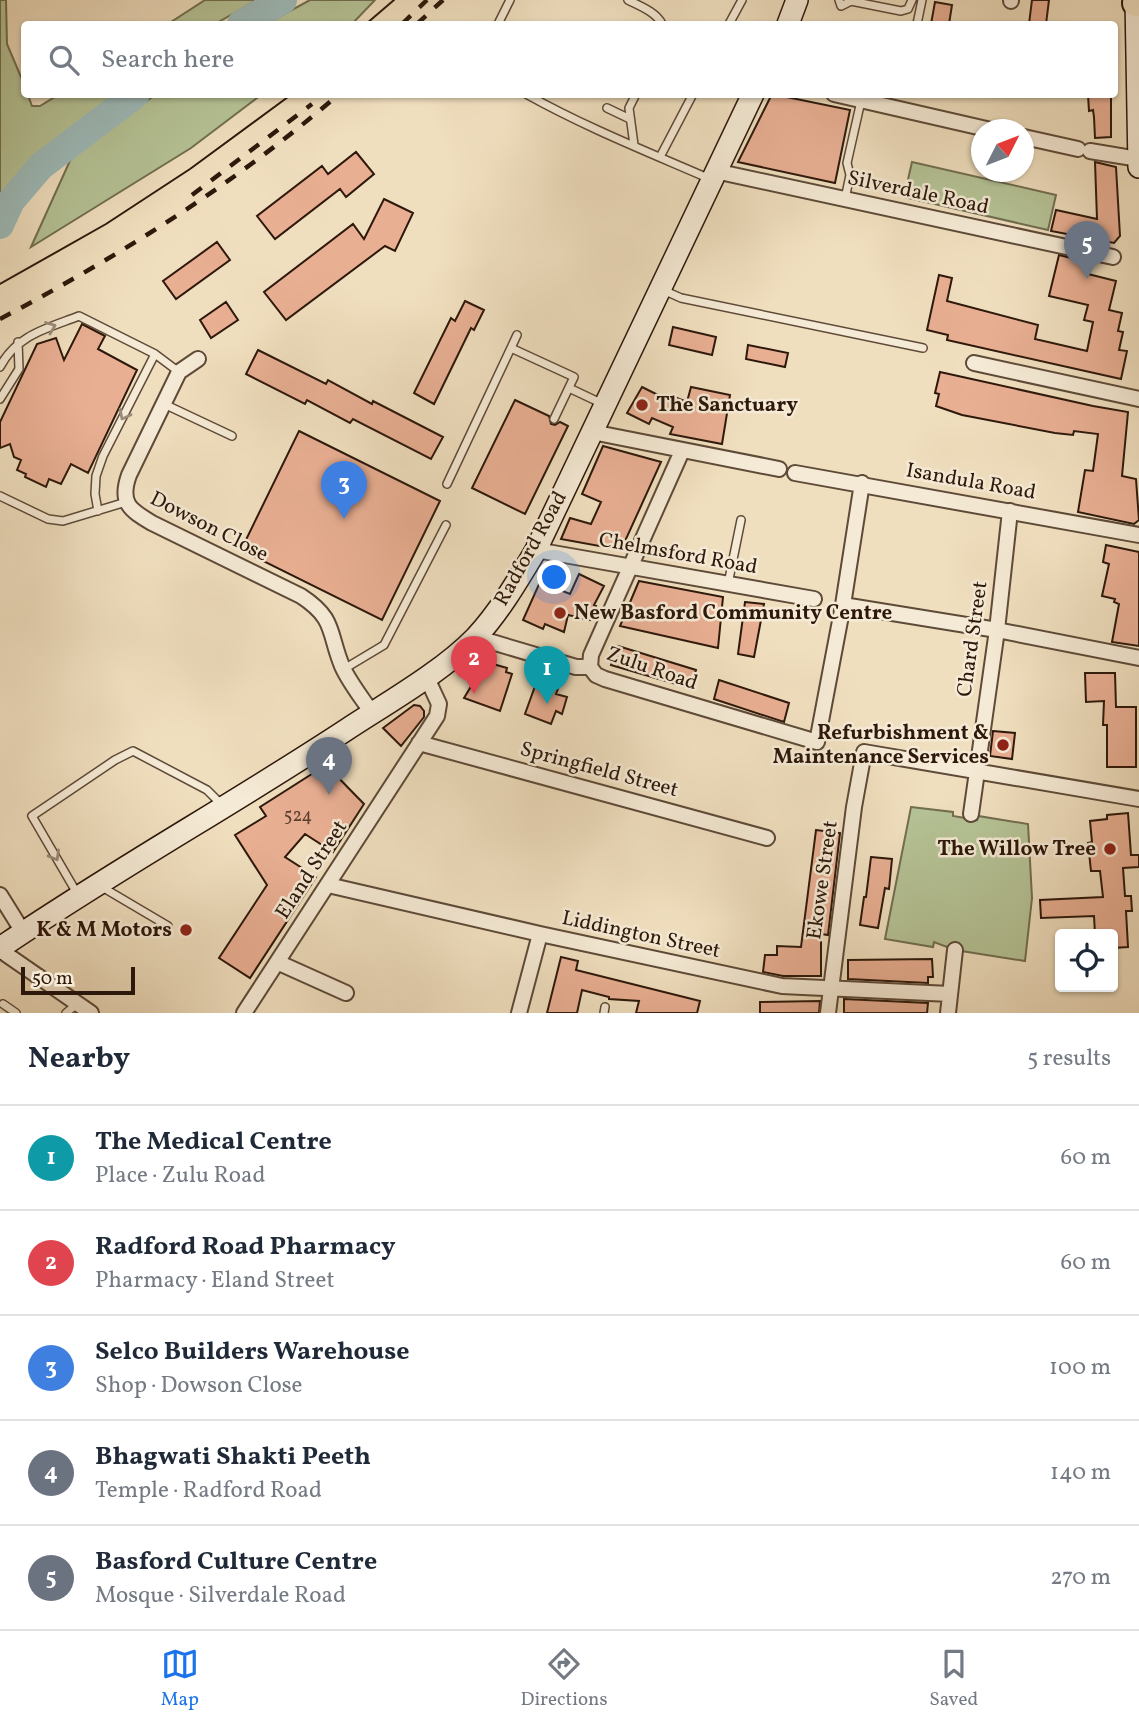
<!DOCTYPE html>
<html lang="en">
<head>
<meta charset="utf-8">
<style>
	:root { --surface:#fff; --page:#f2f2f3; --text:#1f2937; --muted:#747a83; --line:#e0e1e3; --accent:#1a73e8 }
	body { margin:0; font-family:Vollkorn,serif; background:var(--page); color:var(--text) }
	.controls { position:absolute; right:21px; bottom:21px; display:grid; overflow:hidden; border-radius:7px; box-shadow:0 2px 5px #0004 }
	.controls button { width:63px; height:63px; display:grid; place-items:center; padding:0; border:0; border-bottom:2px solid var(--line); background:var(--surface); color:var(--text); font:35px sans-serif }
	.compass { position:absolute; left:971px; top:119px; width:63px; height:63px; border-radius:50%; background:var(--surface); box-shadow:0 2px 5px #0004; rotate:48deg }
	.scale { position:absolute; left:21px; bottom:18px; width:114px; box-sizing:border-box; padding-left:7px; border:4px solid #2d180b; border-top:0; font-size:19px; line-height:24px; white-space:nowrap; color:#2d180b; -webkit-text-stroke:5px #f5ead5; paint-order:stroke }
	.you { position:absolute; left:555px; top:578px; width:24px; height:24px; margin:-18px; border:5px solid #fff; border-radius:50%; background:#1a73e8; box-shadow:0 0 0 10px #1a73e833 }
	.badge { display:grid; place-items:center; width:46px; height:46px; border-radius:50%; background:var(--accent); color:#fff; font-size:23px; font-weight:700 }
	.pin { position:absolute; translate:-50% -58px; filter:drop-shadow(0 2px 4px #0008) }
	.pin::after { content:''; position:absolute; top:37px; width:24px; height:21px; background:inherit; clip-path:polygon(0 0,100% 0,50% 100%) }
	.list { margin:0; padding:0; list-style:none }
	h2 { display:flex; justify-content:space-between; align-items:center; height:91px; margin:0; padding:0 28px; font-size:30px }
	h2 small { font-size:23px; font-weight:400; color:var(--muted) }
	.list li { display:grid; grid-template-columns:46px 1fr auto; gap:21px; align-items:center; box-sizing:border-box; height:105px; padding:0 28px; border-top:2px solid var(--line) }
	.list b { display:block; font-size:26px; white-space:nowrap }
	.list p { margin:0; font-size:23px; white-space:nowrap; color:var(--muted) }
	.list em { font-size:23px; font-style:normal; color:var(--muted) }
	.icon { flex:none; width:38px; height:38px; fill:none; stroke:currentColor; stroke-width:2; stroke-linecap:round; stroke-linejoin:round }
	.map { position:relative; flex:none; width:1139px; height:1013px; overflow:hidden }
	.search { position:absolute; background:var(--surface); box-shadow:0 2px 5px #0004; left:21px; right:21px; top:21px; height:77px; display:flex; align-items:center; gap:18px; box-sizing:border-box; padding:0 24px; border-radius:7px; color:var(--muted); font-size:26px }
	.sheet { height:616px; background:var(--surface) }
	nav { display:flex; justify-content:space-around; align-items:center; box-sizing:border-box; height:98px; border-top:2px solid var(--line); background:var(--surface); font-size:19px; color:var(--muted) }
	nav a { display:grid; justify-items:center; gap:4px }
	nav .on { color:var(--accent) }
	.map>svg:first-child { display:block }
	.green { fill:#b5c396; stroke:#716e50; stroke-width:2 }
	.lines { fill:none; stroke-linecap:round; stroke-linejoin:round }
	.river { stroke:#9dbbba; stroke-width:28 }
	.building { fill:#e9af93; stroke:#2d180b; stroke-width:2 }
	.lane-casing { stroke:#5e4a38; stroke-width:10 }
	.street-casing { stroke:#5e4a38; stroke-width:18 }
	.secondary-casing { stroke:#2d180b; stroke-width:24 }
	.highway-casing { stroke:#2d180b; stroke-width:30 }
	.lane { stroke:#f5ead5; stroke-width:7 }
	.street { stroke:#f5ead5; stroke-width:14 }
	.secondary { stroke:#f5ead5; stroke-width:21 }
	.highway { stroke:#f0dfbf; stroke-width:26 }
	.tram { stroke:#2d180b; stroke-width:2 }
	.rail { stroke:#2d180b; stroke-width:4.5; stroke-dasharray:12 12; stroke-linecap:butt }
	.oneway { stroke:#9b8c7a }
	.poi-dot { fill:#8f2418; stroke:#f5ead5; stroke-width:2.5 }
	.labels { text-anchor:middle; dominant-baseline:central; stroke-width:5; stroke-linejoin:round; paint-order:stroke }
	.number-label { font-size:18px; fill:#5c3e2d }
	.street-label { font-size:21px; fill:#2d180b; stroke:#f5ead5 }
	.poi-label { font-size:21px; font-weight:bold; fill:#2d180b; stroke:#f5ead5; text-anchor:end }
</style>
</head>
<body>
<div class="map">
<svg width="1139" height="1013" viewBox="0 0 1139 1013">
	<rect width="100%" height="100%" fill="#f0dfbf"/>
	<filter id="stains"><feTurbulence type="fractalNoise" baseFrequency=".00286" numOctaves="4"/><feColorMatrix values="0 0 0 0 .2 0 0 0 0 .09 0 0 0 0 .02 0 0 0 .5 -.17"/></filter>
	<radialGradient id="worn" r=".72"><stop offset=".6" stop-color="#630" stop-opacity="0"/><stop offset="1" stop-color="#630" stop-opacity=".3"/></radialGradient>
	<path class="green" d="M0,0H6L7,44L24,84V94L28,95L32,106H40L58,95H120C76,128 30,156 0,203Z
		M205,0H257L215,24H168Z
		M310,0H375L352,24H266Z
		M155,95H261L191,148L31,247L73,154Z
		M912,162L1056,195L1048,230L904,197Z
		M911,807L953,812V816L977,820L978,816L1028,824L1032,898L1025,961L955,950L934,942L933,947L885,939Z"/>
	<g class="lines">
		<path class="river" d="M241,24L283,0
			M0,225L11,201L41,166L136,94"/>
	</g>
	<path class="building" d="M1032,0H1049L1046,24H1029Z
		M935,2L952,5L949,24H931Z
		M772,94L850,110L835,183L738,162Z
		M1111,94V137L1095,138L1094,117L1093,110L1089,111L1088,95Z
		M356,152L374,174L346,197L340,189L275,239L257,216L322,166L328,174Z
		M1095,162L1116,167L1120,236L1114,243L1051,231L1056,210L1097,219Z
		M384,199L413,213L395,251L385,246L286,320L264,292L353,224L364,239Z
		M217,242L230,260L176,299L163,281Z
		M1059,255L1084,261V264L1091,265L1088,274L1116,281L1109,310L1122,313L1118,331L1123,332L1119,350L1127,351L1121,379L947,340L948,335L927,330L939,275L952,278L947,301L1038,325L1035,339L1087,351L1093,322L1084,320L1088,305L1049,296Z
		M465,301L484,310L474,330L471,328L434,404L414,393L451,318L455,321Z
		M226,302L238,320L211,338L200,320Z
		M82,324L105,336L98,349L137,370L88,473L71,464L61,484L49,479L46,487L25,477L26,474L17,470L21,460L14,457L10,444L0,448V422L37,344L56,338L64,360Z
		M673,327L716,337L712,355L669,345Z
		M748,345L788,353L785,367L746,359Z
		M258,350L326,384L328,380L372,404L373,401L443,437L431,459L353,419L350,423L307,400L305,404L246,374Z
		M940,372L1093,406L1128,412L1122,476L1136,479L1139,520L1134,524L1078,512L1085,470L1093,471L1098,434L1074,431L1073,435L1055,433L962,415L936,406L939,394L935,393Z
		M642,387L670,401L672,396L687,402L691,387L730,395L722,444L670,434L673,427L652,418L649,424L627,413Z
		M515,400L549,416L551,424L555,425L560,422L568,426L525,514L472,488Z
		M299,431L440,501L382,620L241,550Z
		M603,446L661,462L621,550L561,539L570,518L591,524L601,502L582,494Z
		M1106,545L1139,552V646L1112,642L1119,604L1114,602L1115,599L1102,596L1109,564L1103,562Z
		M579,574L604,586L594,605L596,606L590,620L568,615L564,632L545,624L543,629L523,620L540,582L570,594Z
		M639,581L723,597L718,648L620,626Z
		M745,602L764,604L754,657L738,654Z
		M618,646L696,670L690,688L611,665Z
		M486,662L507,668L506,672L512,674L500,711L464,698Z
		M1085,673H1115L1116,707H1136V767H1107V725H1103L1104,701L1086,702Z
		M538,678L559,686L556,694L567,697L562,714L556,711L551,724L525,714Z
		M719,680L789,703L784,722L714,699Z
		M414,705L420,706L424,711V717L401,746L383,728Z
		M993,731L1015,733L1012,759L990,756Z
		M326,765L364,804L333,852L305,834L285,857L316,877L250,978L219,958L267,885L235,835L266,816L260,807Z
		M1128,813L1131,855H1139V867L1123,868L1125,896H1131L1132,911H1126L1128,947L1113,948V934H1095L1094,916L1041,918L1040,900L1103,897L1100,871H1091L1088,843L1092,842L1090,821L1107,819V815Z
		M816,830L840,833L828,935L821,934V976H783L763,972L765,955H777V946L801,947Z
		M871,857L892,859L889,889L885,888L878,928L860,925L864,897H866Z
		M561,957L578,961L576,970L700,1001L697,1013H636L639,1001L609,999V997L582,990L577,1013H547Z
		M932,959L933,977H928V983L848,979V960Z
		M844,999L928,1003L927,1013H844Z
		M820,1001L819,1013H760V1002Z"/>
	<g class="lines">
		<g class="lane-casing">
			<path id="lane" d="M628,0C640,6 656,12 662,24
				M839,0L841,6L851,1L901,11L908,9L912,0
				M498,24L510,0
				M729,24L742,0
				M917,24L922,0
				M526,94C585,127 648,152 710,179
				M607,108L630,119
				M634,145L629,108L636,94
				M660,157L693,94
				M845,199L850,175L847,163L861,101
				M663,290L681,298L923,348
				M511,348L574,377L554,419
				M0,367C16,335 48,328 79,316L155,354L179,372
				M569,388L603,404
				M0,399L19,369L18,342
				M164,404L232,436
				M447,484L517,335
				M0,496L48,519L63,521L126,502
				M98,511L95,494L96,476L103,456L155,354
				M728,584L741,520
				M344,669L384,645L446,525
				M102,887L168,926
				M78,895L32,816L115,760L133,751L207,790L223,806
				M3,1004L16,1013
				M66,1013L77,1004
				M604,1013L605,1007"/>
		</g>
		<g class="street-casing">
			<path id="street" d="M1011,1V0
				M834,94L991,130
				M1024,137L1078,149
				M1090,151L1139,159
				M715,171L1113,257
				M198,359L179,372L129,475C119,503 130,510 152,523L301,596C336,619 328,632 342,666C349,682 362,698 372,713
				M974,363L1139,399
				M592,432L779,469
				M795,473L1139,535
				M536,550L814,599
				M843,605L997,630L1139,658
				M475,637L576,667H590
				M590,667L596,675L605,679L817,742L843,605L862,483
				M590,667L591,655L682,451
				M419,743L767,838
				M971,814L997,630L1010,511
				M328,885L540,934L782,986L950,994
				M0,895L23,932
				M0,950L91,1013
				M277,962L346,993
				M244,1013L437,716L439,704L426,676
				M519,1013L540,934
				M828,1013L854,807L864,752L1139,799
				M948,1013L955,950"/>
		</g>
		<g class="secondary-casing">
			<path id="secondary" d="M1136,0L1139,167
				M788,24L797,0
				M0,948C113,871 232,805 346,730C387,703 442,672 476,637C500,611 518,580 536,550L753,94"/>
		</g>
		<g class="highway-casing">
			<path id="highway" d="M1136,3L1139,0"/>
		</g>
		<use href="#lane" class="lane"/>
		<use href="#street" class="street"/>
		<use href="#secondary" class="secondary"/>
		<use href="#highway" class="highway"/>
		<path class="tram" d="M366,24L394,0
			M0,284L106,224L190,169L292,94"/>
		<path class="rail" d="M402,24L427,0
			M417,24L443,0
			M192,195L312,104
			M0,319C121,255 235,184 339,94"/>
	</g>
	<defs><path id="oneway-chevron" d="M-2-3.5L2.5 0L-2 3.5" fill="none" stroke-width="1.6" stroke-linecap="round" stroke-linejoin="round" transform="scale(1.75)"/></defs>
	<g class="oneway">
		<use href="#oneway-chevron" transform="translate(51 327) rotate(-21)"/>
		<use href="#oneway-chevron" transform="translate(124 415) rotate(117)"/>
		<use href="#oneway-chevron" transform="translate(55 856) rotate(60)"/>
	</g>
	<g class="poi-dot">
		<circle cx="642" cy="405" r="7"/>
		<circle cx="560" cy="613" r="7"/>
		<circle cx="1003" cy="745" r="7"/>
		<circle cx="1110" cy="849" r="7"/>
		<circle cx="186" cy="930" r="7"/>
	</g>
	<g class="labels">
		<g class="number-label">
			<text x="298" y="816">524</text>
		</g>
		<g class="street-label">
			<text transform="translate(918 193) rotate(12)">Silverdale Road</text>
			<text transform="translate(971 482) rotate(10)">Isandula Road</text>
			<text transform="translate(209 527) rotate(27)">Dowson Close</text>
			<text transform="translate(531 549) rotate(-61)">Radford Road</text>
			<text transform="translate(678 554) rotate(10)">Chelmsford Road</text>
			<text transform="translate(973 639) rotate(-82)">Chard Street</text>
			<text transform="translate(652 669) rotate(19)">Zulu Road</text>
			<text transform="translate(599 770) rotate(15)">Springfield Street</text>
			<text transform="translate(312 870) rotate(-57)">Eland Street</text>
			<text transform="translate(823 880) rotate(-82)">Ekowe Street</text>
			<text transform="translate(641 935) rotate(12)">Liddington Street</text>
		</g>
		<g class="poi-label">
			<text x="656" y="405" text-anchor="start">The Sanctuary</text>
			<text x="574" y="613" text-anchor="start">New Basford Community Centre</text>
			<text x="989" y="733">Refurbishment &amp;<tspan x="989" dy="24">Maintenance Services</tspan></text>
			<text x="1096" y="849">The Willow Tree</text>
			<text x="172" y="930">K &amp; M Motors</text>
		</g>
	</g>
	<rect width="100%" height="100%" filter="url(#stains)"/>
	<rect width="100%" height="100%" fill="url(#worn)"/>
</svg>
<div class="controls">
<button><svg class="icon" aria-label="locate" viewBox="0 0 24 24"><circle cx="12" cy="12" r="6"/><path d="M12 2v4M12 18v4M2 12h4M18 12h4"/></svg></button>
</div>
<svg class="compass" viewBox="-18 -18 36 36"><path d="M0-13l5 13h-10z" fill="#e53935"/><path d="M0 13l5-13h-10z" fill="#747a83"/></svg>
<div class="scale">50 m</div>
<div class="you"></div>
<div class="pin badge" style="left:547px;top:704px;background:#0f9aa8">1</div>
<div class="pin badge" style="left:474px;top:694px;background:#e0444e">2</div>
<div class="pin badge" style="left:344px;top:519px;background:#3f7fe0">3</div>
<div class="pin badge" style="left:329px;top:795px;background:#6b7280">4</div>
<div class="pin badge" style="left:1087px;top:279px;background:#6b7280">5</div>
<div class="search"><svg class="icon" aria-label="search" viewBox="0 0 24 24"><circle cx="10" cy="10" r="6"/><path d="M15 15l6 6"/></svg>Search here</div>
</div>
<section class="sheet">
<h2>Nearby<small>5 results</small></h2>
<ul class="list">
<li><span class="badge" style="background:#0f9aa8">1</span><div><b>The Medical Centre</b><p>Place · Zulu Road</p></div><em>60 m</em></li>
<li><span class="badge" style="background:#e0444e">2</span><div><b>Radford Road Pharmacy</b><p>Pharmacy · Eland Street</p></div><em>60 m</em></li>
<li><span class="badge" style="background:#3f7fe0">3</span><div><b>Selco Builders Warehouse</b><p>Shop · Dowson Close</p></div><em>100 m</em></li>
<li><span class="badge" style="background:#6b7280">4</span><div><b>Bhagwati Shakti Peeth</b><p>Temple · Radford Road</p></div><em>140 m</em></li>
<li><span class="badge" style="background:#6b7280">5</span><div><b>Basford Culture Centre</b><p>Mosque · Silverdale Road</p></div><em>270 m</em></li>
</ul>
</section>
<nav>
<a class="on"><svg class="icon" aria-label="map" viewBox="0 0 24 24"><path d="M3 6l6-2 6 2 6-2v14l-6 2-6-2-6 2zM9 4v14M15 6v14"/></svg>Map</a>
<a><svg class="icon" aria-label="directions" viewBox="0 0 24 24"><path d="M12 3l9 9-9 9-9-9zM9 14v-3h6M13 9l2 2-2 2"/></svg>Directions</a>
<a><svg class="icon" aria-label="saved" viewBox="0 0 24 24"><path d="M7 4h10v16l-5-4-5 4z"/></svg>Saved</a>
</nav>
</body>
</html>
